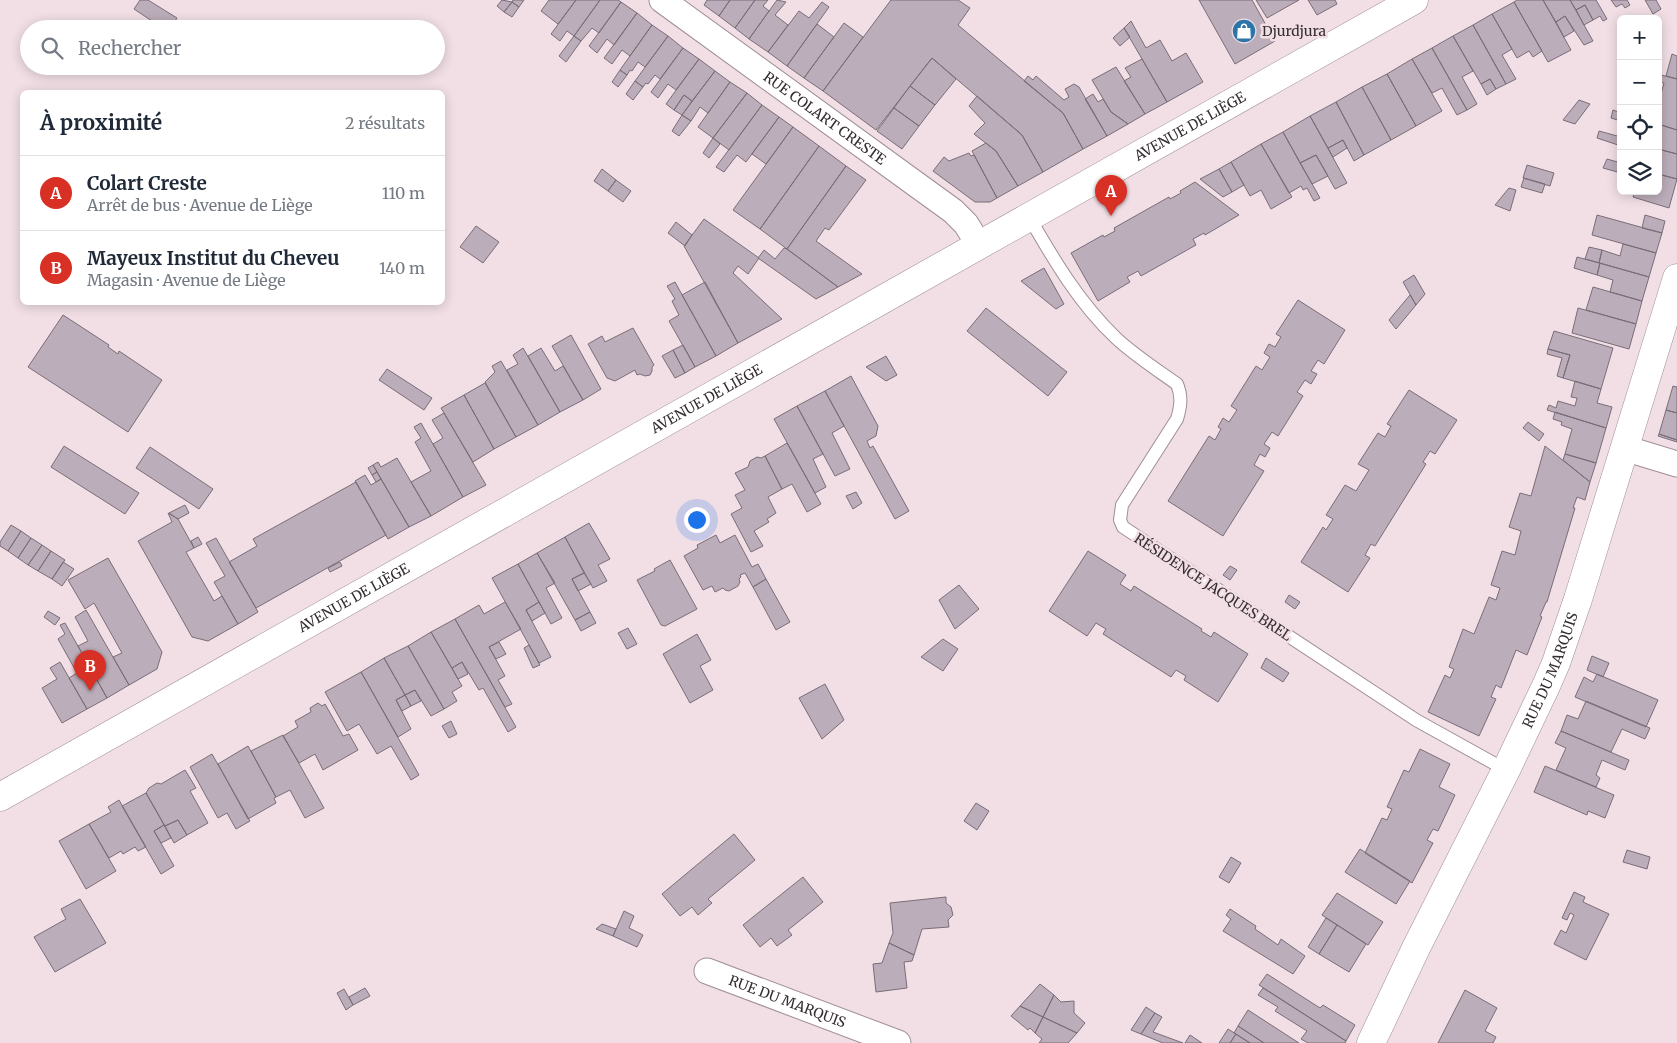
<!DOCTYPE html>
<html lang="fr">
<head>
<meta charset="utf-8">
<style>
	:root { --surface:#fff; --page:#f2f2f3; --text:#1f2937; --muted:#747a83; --line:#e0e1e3; --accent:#d93025 }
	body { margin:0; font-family:Merriweather,serif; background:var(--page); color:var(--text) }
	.controls { position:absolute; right:15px; top:15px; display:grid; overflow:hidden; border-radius:8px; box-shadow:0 2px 12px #0003 }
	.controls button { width:45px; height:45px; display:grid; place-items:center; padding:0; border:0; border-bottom:1px solid var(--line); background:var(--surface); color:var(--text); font:25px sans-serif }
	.you { position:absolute; left:696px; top:519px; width:18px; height:18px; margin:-12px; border:4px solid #fff; border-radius:50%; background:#1a73e8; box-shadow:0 0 0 8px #1a73e833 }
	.badge { display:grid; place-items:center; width:32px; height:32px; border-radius:50%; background:var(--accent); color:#fff; font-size:16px; font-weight:700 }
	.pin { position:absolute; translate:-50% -41px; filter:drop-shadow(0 1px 2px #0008) }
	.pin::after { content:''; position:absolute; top:26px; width:18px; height:15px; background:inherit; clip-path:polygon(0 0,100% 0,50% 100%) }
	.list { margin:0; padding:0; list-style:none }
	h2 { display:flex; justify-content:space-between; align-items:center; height:65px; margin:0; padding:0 20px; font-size:21px }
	h2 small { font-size:16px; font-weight:400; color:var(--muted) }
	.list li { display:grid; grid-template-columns:32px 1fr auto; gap:15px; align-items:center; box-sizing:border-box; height:75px; padding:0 20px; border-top:1px solid var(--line) }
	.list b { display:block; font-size:19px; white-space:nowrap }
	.list p { margin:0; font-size:16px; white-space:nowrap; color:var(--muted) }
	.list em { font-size:16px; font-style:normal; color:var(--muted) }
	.icon { flex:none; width:28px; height:28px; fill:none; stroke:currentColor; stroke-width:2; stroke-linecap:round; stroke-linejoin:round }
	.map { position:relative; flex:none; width:1677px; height:1043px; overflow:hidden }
	.search { position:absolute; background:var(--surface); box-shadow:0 2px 12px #0003; left:20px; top:20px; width:425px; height:55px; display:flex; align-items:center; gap:12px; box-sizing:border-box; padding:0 18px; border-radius:28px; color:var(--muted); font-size:19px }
	.panel { position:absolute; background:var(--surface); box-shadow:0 2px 12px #0003; left:20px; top:90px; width:425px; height:215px; border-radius:8px }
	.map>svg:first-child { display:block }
	.building { fill:#bbadb9; stroke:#7a6d78 }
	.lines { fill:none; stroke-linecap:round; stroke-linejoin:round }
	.lane-casing { stroke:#9f8e95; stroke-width:14 }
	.street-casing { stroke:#9f8e95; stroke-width:27 }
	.secondary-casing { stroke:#9f8e95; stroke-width:29 }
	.lane { stroke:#fff; stroke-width:12 }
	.street { stroke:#fff; stroke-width:25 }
	.secondary { stroke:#fff; stroke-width:28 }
	.labels { text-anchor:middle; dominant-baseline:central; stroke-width:5; stroke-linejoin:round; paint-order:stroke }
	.poi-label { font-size:14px; fill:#352e31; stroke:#f2dfe6; text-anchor:start }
	.street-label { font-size:14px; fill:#352e31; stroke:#f2dfe6 }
</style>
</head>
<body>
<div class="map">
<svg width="1677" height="1043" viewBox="0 0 1677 1043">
	<rect width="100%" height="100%" fill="#f2dfe6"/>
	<path class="building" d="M140,0H148L177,18L170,29H164L134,9Z
		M502,0L512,2L504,12L497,6Z
		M513,0H524L519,7L512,2Z
		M549,0H576L558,24L541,11Z
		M576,0H600L574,36L567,31L560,41L551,34Z
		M600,0H618L621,2L599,33L592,28L581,41L574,36Z
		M707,0H730L719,16L704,5Z
		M730,0H755L735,28L719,16Z
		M755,0H768L763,6L769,11L749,39L735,28Z
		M777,0L786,2L775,15L788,25L768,52L749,39Z
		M891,0H958L970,8L958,25L1063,113L1083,149L1043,172L1022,135L932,58L876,130L823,91Z
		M1199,0H1252L1275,41L1235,64Z
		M1256,0H1299L1267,18Z
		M1308,0H1335L1337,4L1317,15Z
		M1517,0H1543L1571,50L1548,62L1514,2Z
		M1543,0H1570L1593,41L1584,45L1565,16L1556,22Z
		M1570,0H1596L1607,19L1603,21L1600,16L1593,20L1585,5L1576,10Z
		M1611,0H1627L1630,5L1625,8L1622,4L1616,7Z
		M1645,0H1656L1661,9L1653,14Z
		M512,2L519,7L512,17L504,12Z
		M621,2L637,13L614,45L607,39L597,53L589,46Z
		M822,2L829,7L787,66L768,52L799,11L809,18Z
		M1514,2L1542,51L1533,57L1529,51L1517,58L1492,14Z
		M1585,5L1593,20L1584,25L1576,10Z
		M637,13L652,25L630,56L622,50L612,64L604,58Z
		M1492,14L1512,49L1502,55L1516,79L1506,84L1473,25Z
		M1565,16L1574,31L1564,37L1556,22Z
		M1131,21L1146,48L1160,40L1172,61L1186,53L1203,82L1167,102L1124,28Z
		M844,23L863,37L823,91L804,78Z
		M817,24L834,37L804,78L787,66Z
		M652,25L668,36L645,67L638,62L632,71L630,70L627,75L620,70Z
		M1473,25L1506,84L1496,89L1490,79L1481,84L1453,36Z
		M1124,28L1130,37L1120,46L1113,38Z
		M574,36L581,41L566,62L559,56Z
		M668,36L683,48L660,79L655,75L648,84L646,83L643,87L635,81Z
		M1453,36L1473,71L1462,77L1477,104L1467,110L1432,48Z
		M683,48L699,59L676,90L668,84L658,98L651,92Z
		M1432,48L1467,110L1457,115L1442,88L1432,93L1412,59Z
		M1672,54L1677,56V79L1666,76Z
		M932,58L956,79L935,105L910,86Z
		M699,59L715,71L692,101L684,95L674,110L666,104Z
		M1142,59L1167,102L1145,114L1124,81L1131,77L1125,68Z
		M1412,59L1442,111L1416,126L1387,74Z
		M1116,67L1145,114L1128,124L1111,112L1092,80Z
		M620,70L627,75L618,87L612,82Z
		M715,71L730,82L708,113L700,107L691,121L682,115Z
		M1387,74L1416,126L1391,140L1362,87Z
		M1661,75L1677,79V130L1658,124V104L1664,83L1659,82Z
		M1028,76L1033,80L1036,76L1064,100L1069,97L1065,89L1074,84L1079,87L1107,136L1083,149L1063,113L1024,81Z
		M1490,79L1496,89L1487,95L1481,84Z
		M635,81L643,87L633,100L626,94Z
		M730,82L747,93L713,138L698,127Z
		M910,86L935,105L919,126L894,108Z
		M1362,87L1391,140L1364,155L1336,102Z
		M747,93L762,105L729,150L713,138Z
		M1093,94L1098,102L1103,99L1111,112L1128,124L1107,136L1085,99Z
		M684,95L692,101L682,115L674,110Z
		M977,96L1022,135L1043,172L1018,186L996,151L974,134L985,123L969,106Z
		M1579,100L1590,104L1575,124L1563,120Z
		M1336,102L1364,155L1354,161L1343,140L1328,148L1310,116Z
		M762,105L779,117L746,162L737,155L724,172L716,167Z
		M894,108L919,126L902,149L877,131Z
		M1613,110L1621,113V121L1611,118Z
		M682,115L691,121L679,136L672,131Z
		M1310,116L1347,183L1335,189L1316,155L1300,163L1283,132Z
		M779,117L793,127L766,164L752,154Z
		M1658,124L1677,130V154L1658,149Z
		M793,127L819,146L760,229L733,210Z
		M1599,131L1621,137V146L1597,138Z
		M1283,132L1320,198L1314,201L1307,188L1303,190L1301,186L1289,193L1261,144Z
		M713,138L720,144L709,158L703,153Z
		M1343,140L1347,148L1333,157L1328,148Z
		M986,143L996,151L1018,186L997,198L972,151Z
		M1261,144L1292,197L1271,209L1261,190L1250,196L1231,162Z
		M819,146L846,166L787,249L760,229Z
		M1658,149L1677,154V179L1658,174Z
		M969,153L971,156L974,155L997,198L990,202H975L933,171L944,157L949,161Z
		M1316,155L1328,176L1312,184L1300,163Z
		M1607,159L1621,163V173L1603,168Z
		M1231,162L1244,185L1232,192L1219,169Z
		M1527,165L1554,173L1550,186L1523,178Z
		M846,166L866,180L829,230L825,228L816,241L862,274L838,287L787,249Z
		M602,169L616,180L608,191L594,181Z
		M1219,169L1232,192L1223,197L1200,179Z
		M1658,174L1677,179L1669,208L1633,197L1635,191H1658Z
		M1524,178L1545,184L1542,193L1521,187Z
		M616,180L631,191L623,202L608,191Z
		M1195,182L1239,215L1205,235L1204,233L1193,239L1196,245L1141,276L1138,271L1127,277L1130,282L1098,301L1071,253L1103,235L1104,237L1115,231L1114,228L1169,197L1170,199L1181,193L1180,191Z
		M1509,188L1516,190L1510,211L1495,205Z
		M1597,215L1662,233L1656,253L1592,235Z
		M1645,215L1665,221L1662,233L1642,228Z
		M704,219L759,258L748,274L738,266L733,273L782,319L738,343L684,246Z
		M676,222L692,235L685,246L668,233Z
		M476,226L499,242L483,263L460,247Z
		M1623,244L1656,253L1649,277L1599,263L1602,250L1620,256Z
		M1589,247L1602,250L1599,263L1585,259Z
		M784,248L787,249L838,287L816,299L758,258L764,250L775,259Z
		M1577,257L1600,263L1597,275L1574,268Z
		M1600,263L1649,277L1642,301L1610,292L1613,280L1597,275Z
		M1044,268L1064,304L1056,309L1021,281Z
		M1414,275L1425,294L1416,305L1403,282Z
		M675,282L716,356L695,367L669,321L679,315L672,301L675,299L667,286Z
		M705,282L738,343L716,356L682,295Z
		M1593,287L1642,301L1636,324L1586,310Z
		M1410,295L1416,305L1396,329L1389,320Z
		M1298,300L1345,330L1324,364L1318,360L1311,371L1317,374L1311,384L1305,380L1297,392L1303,396L1278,436L1272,432L1264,444L1270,448L1265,457L1260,454L1254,465L1264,471L1223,536L1168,501L1209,436L1215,440L1221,429L1218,427L1223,418L1229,422L1237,410L1231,406L1256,366L1262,370L1270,357L1264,353L1269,344L1275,347L1281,337L1276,334Z
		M986,308L1067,372L1048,396L967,331Z
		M1578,308L1636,324L1629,349L1572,333Z
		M63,315L109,345L108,347L118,354L119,351L162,380L128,432L28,367Z
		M633,328L654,365L652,367V371L650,375L645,376L640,374L637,375L635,370L615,381L607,378L588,344L602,336L605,342Z
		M1554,331L1613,348L1601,389L1563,378L1570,355L1548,349Z
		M571,335L601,389L583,400L552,346Z
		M683,345L695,367L685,373L673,350Z
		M523,348L560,412L538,425L507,370L518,364L513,355Z
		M541,348L555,371L563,366L583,400L560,412L528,356Z
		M1548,349L1570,355L1563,378L1557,376L1562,358L1547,354Z
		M673,350L685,373L675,378L662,356Z
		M886,356L897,375L886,381L866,367Z
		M501,361L538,425L516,437L485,382L495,372L492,366Z
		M387,369L432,398L424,410L379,380Z
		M851,376L878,426L876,436L867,441L870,448L873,446L909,511L895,519L825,391Z
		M1575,381L1601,389L1597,403L1612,407L1606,428L1547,410L1549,405L1556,408L1558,401L1575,406L1577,398L1571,397Z
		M485,383L516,437L494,449L464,395Z
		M1673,386L1677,387V413L1666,410Z
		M1409,390L1457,420L1435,454L1430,451L1423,462L1426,464L1375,546L1371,544L1365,555L1370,558L1348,592L1301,562L1323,527L1326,530L1333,519L1326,515L1345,485L1356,491L1369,470L1358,464L1378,433L1385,437L1391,426L1387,424Z
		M825,391L844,426L832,433L850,469L835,476L797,406Z
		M464,395L494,449L473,462L441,408Z
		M797,406L823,454L813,459L826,487L815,493L774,419Z
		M1666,410L1677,413V440L1659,434Z
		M1555,412L1606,428L1596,463L1565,454L1572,429L1561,425L1562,422L1553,419Z
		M444,413L486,485L463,497L433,444L443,438L432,420Z
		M1528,422L1544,434L1539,441L1523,428Z
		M421,423L463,497L431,516L411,482L431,471L415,442L421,438L414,427Z
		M1659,434L1677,440V442L1658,436Z
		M787,443L821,504L807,512L792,484L782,489L765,456Z
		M64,446L139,493L125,514L51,467Z
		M1545,446L1590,482L1585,500L1577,497L1573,508H1575L1547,602H1546L1540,616L1542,617L1527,655L1516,650L1501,688L1496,685L1491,697L1496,699L1479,736L1428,712L1445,675L1450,678L1454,669L1449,667L1463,629L1474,634L1489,597L1496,600L1500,588L1491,585L1502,551L1515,555L1521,531L1509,527L1520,493L1531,496Z
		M150,447L213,489L199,509L136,468Z
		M1565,454L1596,463L1590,482L1563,460Z
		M765,456L782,489L768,497L776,513L767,519L769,522L754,531L763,546L751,552L731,514L742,508L735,495L745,490L735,473L748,467L750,461L757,457L761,458Z
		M397,458L431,516L409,527L373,465L378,462L381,467Z
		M373,465L377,472L372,475L368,468Z
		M377,472L381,479L376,482L372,475Z
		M365,475L371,485L381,479L409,527L388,539L355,481Z
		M356,482L386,535L256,608L229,562L257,546L253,539Z
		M856,492L862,503L853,509L846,496Z
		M185,505L189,513L178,519L169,513Z
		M168,513L178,519L194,548L186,552L214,601L222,596L238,624L208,641L192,637L138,541L172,522Z
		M589,523L610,559L598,565L607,581L593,588L565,537Z
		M11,525L21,531L8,551L0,546V542Z
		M21,531L31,538L18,558L8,551Z
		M716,535L720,543L735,535L752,567L758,564L766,579L753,587L745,573L740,575L741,577L739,579L740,582L738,586L729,591L725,590L723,588L715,592L712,586L703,590L684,556L698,548L697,545Z
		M198,537L202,544L194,548L191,541Z
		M565,537L584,573L572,579L590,612L575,620L537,553Z
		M31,538L42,545L28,565L18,558Z
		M216,538L258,612L238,624L214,582L225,576L206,543Z
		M42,545L51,551L38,571L28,565Z
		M51,551L65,560L52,579L38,571Z
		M1088,551L1126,575L1120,584L1131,591L1134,586L1202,629L1201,631L1211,637L1214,632L1248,654L1218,702L1184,680L1186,676L1176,670L1171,677L1103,634L1106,629L1096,623L1087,636L1049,611Z
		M537,553L555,583L546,588L562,618L551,624L518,564Z
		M108,558L162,652L157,669L129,685L113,657L122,653L94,603L85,609L68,580Z
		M670,560L697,609L665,626L661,625L637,580L655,571L654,569Z
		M63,562L74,569L62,586L52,579Z
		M340,562L342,566L330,572L328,568Z
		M518,564L539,602L526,610L551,657L539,663L492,578Z
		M1230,566L1237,570L1230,580L1223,575Z
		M584,573L591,584L578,591L572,579Z
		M766,579L790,622L776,630L753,587Z
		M959,585L979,609L955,629L939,600Z
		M1289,595L1300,602L1295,609L1285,602Z
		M505,602L521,629L489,647L505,676L498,680L512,704L505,707L455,619L479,605L484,614Z
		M539,602L545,613L532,621L526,610Z
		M86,610L129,685L107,698L78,646L88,641L75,617Z
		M48,611L60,618L55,625L44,617Z
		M590,612L596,623L581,631L575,620Z
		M455,619L516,727L508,732L483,688L479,690L462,662L452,668L431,632Z
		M65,623L107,698L87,709L69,678L77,673L58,639L65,634L60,625Z
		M628,628L637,644L627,649L618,633Z
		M431,632L462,686L452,692L457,701L444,709L408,646Z
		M697,634L711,660L700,666L713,690L690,703L663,654Z
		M943,639L958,649L943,671L921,657Z
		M499,642L506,654L496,659L489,647Z
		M529,645L540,665L533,668L524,648Z
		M408,646L444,709L431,716L415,690L405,695L384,658Z
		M1592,656L1609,663L1603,677L1587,670Z
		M384,658L405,695L396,700L411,729L398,737L361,672Z
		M1266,658L1289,673L1283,682L1261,668Z
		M60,662L87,709L62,723L42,688L57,679L50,668Z
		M462,662L468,674L458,679L452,668Z
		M361,672L419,775L411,780L391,746L377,754L359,724L347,731L325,692Z
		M1597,674L1658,700L1646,727L1575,697L1584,677L1593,682Z
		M825,684L844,720L822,739L799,698Z
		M415,690L421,701L411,706L405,695Z
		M405,695L411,706L402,711L396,700Z
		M1586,701L1650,728L1645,739L1622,729L1611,752L1561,731L1567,715L1578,719Z
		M318,703L322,706L325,704L343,736L349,734L358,750L323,770L315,754L299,763L283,736L298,727L295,721L311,712L310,708Z
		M451,721L457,734L449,738L442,726Z
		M1561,731L1629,760L1625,770L1602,760L1596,775L1600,778L1596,787L1556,770L1566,748L1555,743Z
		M283,735L324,808L305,818L290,790L276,797L251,751Z
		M248,746L276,797L274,798L276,803L248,819L218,764Z
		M1420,749L1450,764L1439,787L1455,795L1438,831L1433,829L1427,840L1433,843L1412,883L1365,853L1382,818L1387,820L1392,809L1387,807L1404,770L1409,772Z
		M212,754L250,821L236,829L227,813L218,818L190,767Z
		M1545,766L1614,795L1605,818L1588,811L1587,815L1534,792Z
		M185,770L196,788L190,791L208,823L187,835L178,820L165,826L146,793L149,788L157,783L161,784Z
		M146,793L164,825L154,831L174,866L161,874L122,806Z
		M119,800L146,847L138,851L135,847L123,854L121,851L109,858L89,824L111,812L108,807Z
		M976,803L989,811L977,830L964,821Z
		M178,820L187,835L174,843L165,826Z
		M89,824L116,871L86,889L59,841Z
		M164,825L171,838L161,843L154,831Z
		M734,834L755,860L708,899L712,903L698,915L692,907L680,916L662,894Z
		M1360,849L1410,881L1396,904L1345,872Z
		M1627,850L1650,857L1647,869L1623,862Z
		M1231,857L1241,863L1229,883L1219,877Z
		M803,877L823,902L788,930L792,935L777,946L771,938L760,947L743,925Z
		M1574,892L1585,897L1583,902L1609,914L1586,960L1554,944L1561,930L1566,933L1574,915L1570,913L1567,920L1562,918Z
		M1337,893L1383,922L1368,945L1322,915Z
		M946,897V903L951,907L953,915L948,920L949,927L922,929L914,955L889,943L893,933L890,903Z
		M80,899L106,943L55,972L34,937L66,919L61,909Z
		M1230,909L1256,926L1255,929L1278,945L1281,939L1305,956L1293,974L1223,931L1231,919L1226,915Z
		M624,911L634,916L629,928L643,935L637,947L613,936Z
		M1326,918L1337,925L1319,954L1308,947Z
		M602,924L616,929L613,936L596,929Z
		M1337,925L1366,944L1349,972L1319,954Z
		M889,943L914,955L912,961L904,962L907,988L876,992L873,964L882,963Z
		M1267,974L1320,1008L1323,1005L1355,1025L1346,1041L1259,985Z
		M1040,984L1054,995L1043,1017L1020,1006Z
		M365,988L370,996L353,1005L349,997Z
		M1263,988L1346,1041L1345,1043H1308L1301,1039L1307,1031L1275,1011L1278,1007L1258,995Z
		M344,989L353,1005L346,1010L337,993Z
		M1465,990L1497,1008L1485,1031L1496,1037L1493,1043H1438Z
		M1054,995L1061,1002L1074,1001V1013L1085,1023L1077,1033L1043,1017Z
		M1020,1006L1043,1017L1035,1033L1030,1028L1028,1030L1011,1016Z
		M1146,1007L1155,1013L1141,1034L1131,1030Z
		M1248,1010L1299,1043H1264L1238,1026Z
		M1155,1013L1162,1017L1153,1032L1183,1043H1163L1141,1034Z
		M1043,1017L1077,1033L1068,1043H1039L1042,1039L1035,1033Z
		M1238,1026L1264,1043H1250L1234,1033Z
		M1228,1029L1236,1034L1230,1043H1219Z
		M1236,1034L1250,1043H1230Z
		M1190,1035L1202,1043H1185Z"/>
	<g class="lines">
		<g class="lane-casing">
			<path id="lane" d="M1029,217C1054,260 1079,303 1116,338C1134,355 1156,369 1177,384C1182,396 1181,406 1177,419L1122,505L1120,520L1123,527L1416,720L1506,770"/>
		</g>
		<g class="street-casing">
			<g id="street">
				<path id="s1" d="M662,0L953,211L966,224L979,245"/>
				<path d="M1624,448L1677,464"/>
				<path id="s2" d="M707,971L898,1043"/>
			</g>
		</g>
		<g class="secondary-casing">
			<g id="secondary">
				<path id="s3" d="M0,797L1414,0"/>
				<path id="s4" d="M1371,1043L1416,948L1506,770L1546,686L1556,663L1578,599L1677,278"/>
			</g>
		</g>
		<use href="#lane" class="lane"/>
		<use href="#street" class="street"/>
		<use href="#secondary" class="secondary"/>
	</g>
	<defs>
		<g id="shop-disc" transform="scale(1.25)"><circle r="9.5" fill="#2d75a9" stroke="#f2dfe6"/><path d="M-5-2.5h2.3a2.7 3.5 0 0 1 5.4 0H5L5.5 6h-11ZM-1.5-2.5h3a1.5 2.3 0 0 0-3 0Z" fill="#fff"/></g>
	</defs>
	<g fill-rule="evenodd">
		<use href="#shop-disc" x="1244" y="31"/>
	</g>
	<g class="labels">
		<g class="poi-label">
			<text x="1262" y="31">Djurdjura</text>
		</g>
		<g class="street-label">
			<text stroke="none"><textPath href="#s1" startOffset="201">RUE COLART CRESTE</textPath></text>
			<text stroke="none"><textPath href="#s3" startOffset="1366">AVENUE DE LIÈGE</textPath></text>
			<text stroke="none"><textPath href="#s3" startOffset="811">AVENUE DE LIÈGE</textPath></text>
			<text transform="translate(1213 587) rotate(33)">RÉSIDENCE JACQUES BREL</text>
			<text stroke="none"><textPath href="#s3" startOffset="406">AVENUE DE LIÈGE</textPath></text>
			<text stroke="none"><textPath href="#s4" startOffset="414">RUE DU MARQUIS</textPath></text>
			<text stroke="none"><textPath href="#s2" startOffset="86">RUE DU MARQUIS</textPath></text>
		</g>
	</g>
</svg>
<div class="controls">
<button>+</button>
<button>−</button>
<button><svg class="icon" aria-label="locate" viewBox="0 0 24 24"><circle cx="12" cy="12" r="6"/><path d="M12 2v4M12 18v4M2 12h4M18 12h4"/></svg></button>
<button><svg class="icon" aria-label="layers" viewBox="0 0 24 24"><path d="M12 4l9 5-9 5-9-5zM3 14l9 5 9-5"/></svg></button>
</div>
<div class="you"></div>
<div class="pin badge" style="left:1111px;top:216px">A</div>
<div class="pin badge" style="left:90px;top:691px">B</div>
<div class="search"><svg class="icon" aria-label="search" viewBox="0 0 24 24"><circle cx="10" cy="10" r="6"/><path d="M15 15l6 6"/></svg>Rechercher</div>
<section class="panel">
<h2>À proximité<small>2 résultats</small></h2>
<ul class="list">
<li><span class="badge">A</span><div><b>Colart Creste</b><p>Arrêt de bus · Avenue de Liège</p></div><em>110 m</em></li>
<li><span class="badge">B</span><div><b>Mayeux Institut du Cheveu</b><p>Magasin · Avenue de Liège</p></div><em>140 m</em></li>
</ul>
</section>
</div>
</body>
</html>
